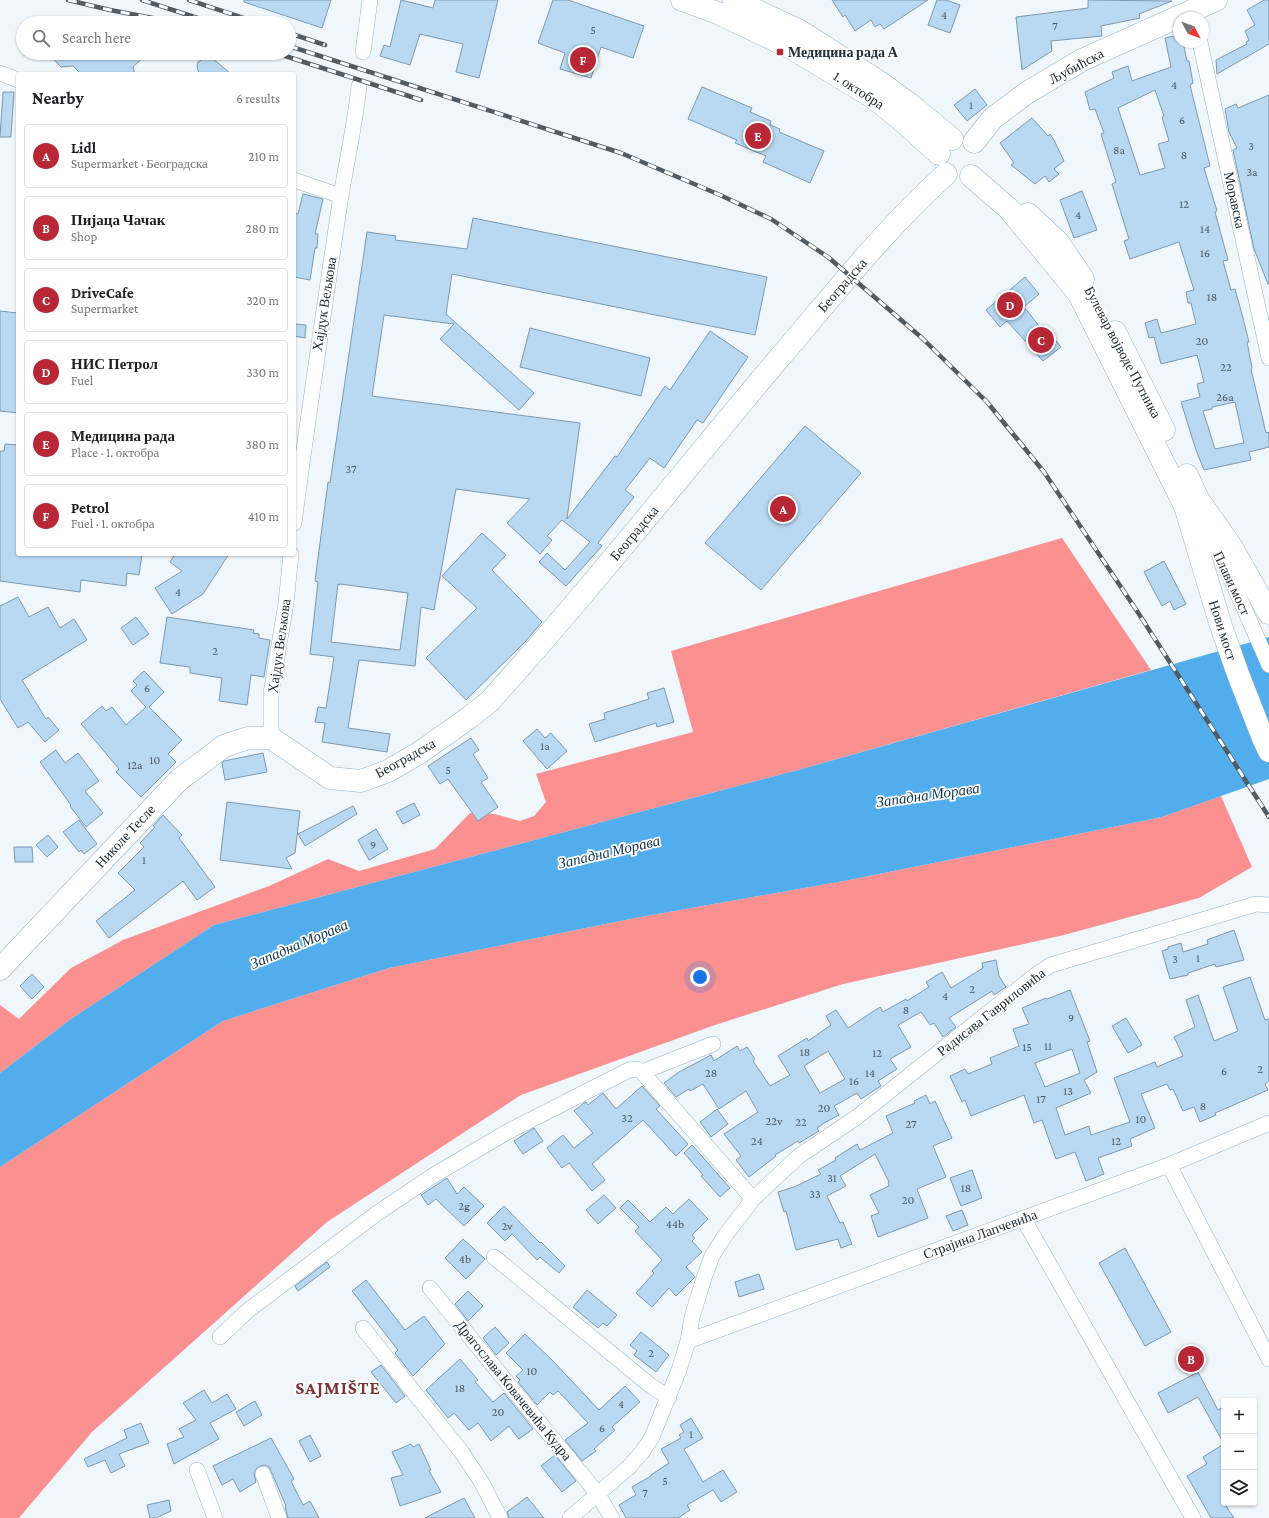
<!DOCTYPE html>
<html lang="en">
<head>
<meta charset="utf-8">
<style>
	:root { --surface:#fff; --page:#f6f6f6; --text:#202124; --muted:#757577; --line:#e0e0e0; --accent:#b82736 }
	body { margin:0; font-family:"Crimson Pro",serif; background:var(--page); color:var(--text) }
	.controls { position:absolute; right:12px; bottom:12px; display:grid; overflow:hidden; border-radius:4px; box-shadow:0 1px 3px #0004 }
	.controls button { width:36px; height:36px; display:grid; place-items:center; padding:0; border:0; border-bottom:1px solid var(--line); background:var(--surface); color:var(--text); font:20px sans-serif }
	.compass { position:absolute; left:1173px; top:12px; width:36px; height:36px; border-radius:50%; background:var(--surface); box-shadow:0 1px 3px #0004; rotate:131deg }
	.you { position:absolute; left:700px; top:977px; width:14px; height:14px; margin:-10px; border:3px solid #fff; border-radius:50%; background:#1a73e8; box-shadow:0 0 0 6px #1a73e833 }
	.badge { display:grid; place-items:center; width:26px; height:26px; border-radius:50%; background:var(--accent); color:#fff; font-size:13px; font-weight:700 }
	.pin { position:absolute; translate:-50% -50%; border:2px solid #fff; box-shadow:0 1px 4px #0006 }
	.list { margin:0; padding:0; list-style:none }
	h2 { display:flex; justify-content:space-between; align-items:center; height:52px; margin:0; padding:0 16px; font-size:17px }
	h2 small { font-size:13px; font-weight:400; color:var(--muted) }
	.list li { display:grid; grid-template-columns:26px 1fr auto; gap:12px; align-items:center; box-sizing:border-box; height:64px; margin:0 8px 8px; padding:0 8px; border:1px solid var(--line); border-radius:4px }
	.list b { display:block; font-size:15px; white-space:nowrap }
	.list p { margin:0; font-size:13px; white-space:nowrap; color:var(--muted) }
	.list em { font-size:13px; font-style:normal; color:var(--muted) }
	.icon { flex:none; width:22px; height:22px; fill:none; stroke:currentColor; stroke-width:2; stroke-linecap:round; stroke-linejoin:round }
	.map { position:relative; flex:none; width:1269px; height:1518px; overflow:hidden }
	.search { position:absolute; background:var(--surface); box-shadow:0 1px 3px #0004; left:16px; top:16px; width:280px; height:44px; display:flex; align-items:center; gap:10px; box-sizing:border-box; padding:0 14px; border-radius:22px; color:var(--muted); font-size:15px }
	.panel { position:absolute; background:var(--surface); box-shadow:0 1px 3px #0004; left:16px; top:72px; width:280px; height:484px; border-radius:4px }
	.map>svg:first-child { display:block }
	.forest { fill:#fa9190 }
	.water { fill:#52adec }
	.building { fill:#b9d9f2; stroke:#7a98b0; fill-rule:evenodd }
	.lines { fill:none; stroke-linecap:round; stroke-linejoin:round }
	.street-casing { stroke:#95b3cb; stroke-width:16 }
	.secondary-casing { stroke:#95b3cb; stroke-width:23 }
	.street { stroke:#fff; stroke-width:15 }
	.secondary { stroke:#fff; stroke-width:22 }
	.rail-casing { stroke:#505b63; stroke-width:4.5 }
	.rail { stroke:#fff; stroke-width:3; stroke-dasharray:9; stroke-linecap:butt }
	.poi-dot { fill:#b82736; stroke:#fff; stroke-width:1.5 }
	.labels { text-anchor:middle; dominant-baseline:central; stroke-width:3.5; stroke-linejoin:round; paint-order:stroke }
	.number-label { font-size:12px; fill:#485966 }
	.poi-label { font-size:14px; font-weight:bold; fill:#222e38; stroke:#fff; text-anchor:start }
	.street-label { font-size:14px; fill:#222e38; stroke:#fff }
	.water-label { font-size:15px; font-style:italic; fill:#0f354f; stroke:#fff }
	.district-label { font-size:18px; font-weight:bold; letter-spacing:1px; fill:#7c3435; stroke:#fff }
</style>
</head>
<body>
<div class="map">
<svg width="1269" height="1518" viewBox="0 0 1269 1518">
	<rect width="100%" height="100%" fill="#f0f7fc"/>
	<path class="forest" d="M1062,538L1151,670L798,770L214,925L71,1019L0,1073V1005L19,1019L71,968L123,940L269,886L328,859L359,871L435,849L470,813L495,814L520,821L534,816L546,802L536,774L693,732L671,651Z
		M1221,796L1252,867L1199,898L1064,935L843,984L715,1025L521,1095L327,1222L92,1432L19,1518H0V1167L223,1021L389,968L635,918L849,880L1162,817Z"/>
	<path class="water" d="M1269,637V779L1162,817L849,880L635,918L389,968L223,1021L0,1167V1073L71,1019L214,925L798,770Z"/>
	<path class="building" d="M244,0H331L322,28L244,2Z
		M401,0L433,8L435,0H498L479,78L456,72L463,44L420,34L410,65L380,56L384,45L390,47Z
		M553,0H568L644,26L633,58L601,47L591,78L560,69L565,53L538,43Z
		M832,0H928L884,29L880,24L875,27L871,20L855,31L845,15L843,17Z
		M937,0H946L960,5L950,33L928,25Z
		M1088,0L1172,1L1139,14L1140,18L1101,26L1102,36L1051,41L1052,51L1022,70L1016,17L1088,8Z
		M1264,0H1269V44L1217,74L1216,60L1247,44L1246,42L1249,40L1245,31L1255,25L1247,10Z
		M1179,35V42H1183L1187,61H1189L1193,83L1190,85L1210,166L1204,168L1217,211L1215,212L1228,260L1223,261L1231,290L1235,289L1243,318L1249,342H1247L1252,368L1251,369L1266,433L1269,432V447L1249,452L1251,460L1204,470L1196,450L1181,402L1200,397L1197,384L1204,382L1197,355L1161,364L1154,337L1149,338L1145,323L1157,319L1161,333L1196,324L1191,303H1188L1186,292L1194,290L1179,242L1130,259L1124,241L1129,239L1112,184L1116,182L1101,134L1104,133L1095,109L1090,110L1085,92L1114,78L1112,72L1128,66L1132,81L1171,67L1165,38ZM1155,90L1164,116L1162,117L1169,141L1158,144L1165,168L1140,175L1118,108ZM1235,402L1244,443L1215,449L1203,411L1212,409V407Z
		M47,53H74L76,56L83,54L148,53L133,67L135,74H81L73,66L61,67Z
		M206,57L212,58L231,74H199L197,66L198,62Z
		M702,87L752,108L750,112L771,121L770,125L780,129L779,132L824,151L810,183L763,162L766,156L735,143L737,140L688,119Z
		M975,89L987,105L967,121L954,105Z
		M3,92H14L11,137H0Z
		M1269,95V284H1268L1254,249L1233,150L1237,148L1229,132L1225,109L1236,104L1238,108Z
		M1032,118L1048,136L1050,134L1054,140L1064,161L1054,169L1059,174L1049,182L1045,176L1035,184L1011,165L1014,163L1000,143Z
		M1082,191L1097,230L1074,238L1060,200Z
		M303,194L323,199L315,234H318L317,248H315L310,280L294,277V213L298,214Z
		M473,218L767,277L755,335L452,274L446,314L534,393L519,410L440,339L454,324L384,315L372,396L580,423L567,519L615,456L617,457L665,386L670,390L710,331L748,357L703,423L697,420L664,468L650,458L625,490L634,497L598,543L602,546L566,586L539,562L547,553L565,570L590,542L562,520L547,536L552,540L540,554L507,523L530,499L456,489L434,610L421,607L415,666L359,660L348,728L390,734L387,752L322,742L325,723L315,722L318,707L326,708L334,657L310,654L318,582L315,581L328,482L330,483L367,232L396,236L395,240L467,249ZM338,584L340,585V584L408,593L400,650L331,642Z
		M1025,277L1039,294L1024,307L1040,327L1043,325L1061,347L1043,361L1007,321L1000,327L986,310Z
		M0,311L18,313V413L0,411Z
		M294,324L306,325L305,338L294,336Z
		M530,328L650,358L641,396L520,367Z
		M805,426L861,473L761,590L705,543Z
		M5,444L18,445V554H142L139,575L127,573L126,586L81,580L80,592L0,581V451H4Z
		M482,533L506,555L492,570L542,622L525,642L466,700L426,658L477,608L442,576Z
		M175,554H229L203,594L172,614L155,588L182,571L170,562Z
		M1164,561L1186,604L1174,610L1170,601L1162,606L1144,572Z
		M18,597L29,617L48,607L60,628L74,619L87,640L22,680L46,719L48,717L59,730L45,742L28,722L18,728L0,699V606Z
		M136,617L149,634L133,645L121,628Z
		M167,617L254,630L253,633L259,634V638L270,640L264,677L251,675L247,705L219,701L222,678L190,673V667L160,663Z
		M144,671L164,692L149,707L182,740L168,754L176,762L141,797L116,772L119,769L81,724L102,706L106,711L112,707L126,725L146,707L131,691L137,685L133,681Z
		M664,688L674,722L657,727L656,723L595,742L589,724L605,719L604,713L649,699L647,693Z
		M537,729L545,738L551,733L567,751L547,769L523,741Z
		M471,738L479,750L473,754L488,778L481,782L498,807L478,821L448,779L440,784L428,766Z
		M56,750L65,763L78,753L99,781L85,791L103,813L86,827L70,806L71,805L40,762Z
		M263,753L267,772L225,780L222,763L224,761Z
		M227,802L300,811L295,853L286,858L292,869L220,860Z
		M414,803L420,815L403,824L396,812Z
		M353,806L357,814L305,846L298,834Z
		M163,815L182,835L179,838L215,887L197,900L183,881L109,938L96,921L135,890L118,873L144,847L140,843L155,827L153,826Z
		M79,820L97,844L84,854L81,850L79,852L63,832Z
		M376,829L388,849L369,860L358,840Z
		M48,835L58,847L47,857L36,845Z
		M14,847H32L33,862H15Z
		M1234,930L1244,960L1216,967L1215,964L1188,973V975L1170,979L1162,951L1168,949V947L1181,943L1183,952L1208,944L1207,940Z
		M996,960L999,976L1006,987L994,995L992,991L949,1018L956,1027L943,1037L934,1023L930,1025L921,1012L898,1025L911,1047L890,1059L897,1069L878,1081L881,1086L861,1099L857,1093L834,1106L839,1115L822,1124V1125L817,1128L819,1131L799,1143L798,1141L775,1155L776,1156L749,1177L736,1160L741,1156L724,1134L758,1112L746,1091L719,1109L703,1084L690,1091L689,1089L676,1097L664,1083L679,1072L711,1055L714,1061L737,1046L740,1051L747,1047L755,1059L753,1061L770,1086L790,1075L778,1056L807,1038L808,1041L831,1025L826,1016L836,1010L848,1028L880,1007L883,1012L906,999L907,1001L929,987L926,982L942,972L951,988L983,968L982,963ZM828,1051L845,1079L820,1093L804,1066Z
		M32,974L44,987L32,999L20,986Z
		M1250,977L1265,1020L1269,1019V1081L1265,1084L1268,1090L1215,1113L1216,1115L1200,1122L1194,1107L1183,1111L1173,1089L1170,1090L1167,1084L1141,1094L1155,1128L1130,1139L1132,1146L1098,1158L1104,1174L1086,1181L1075,1152L1056,1159L1042,1120L1034,1123L1024,1095L971,1116L965,1100L962,1102L950,1076L965,1069L968,1074L992,1064L990,1058L1019,1046L1013,1029L1029,1024L1022,1008L1046,998L1047,999L1070,990L1090,1041L1087,1042L1097,1072L1084,1080L1091,1093L1056,1108L1065,1135L1089,1126L1091,1135L1130,1122L1114,1078L1155,1062L1157,1067L1183,1056L1174,1037L1195,1027L1186,1000L1198,995L1214,1041L1238,1031L1223,987ZM1072,1049L1080,1073L1045,1087L1035,1063Z
		M1126,1018L1142,1045L1128,1053L1112,1026Z
		M642,1086L660,1106L656,1109L688,1144L676,1156L643,1120L592,1164L605,1180L592,1191L569,1163L562,1168L547,1148L563,1135L574,1148L593,1133L574,1111L584,1103L586,1102L588,1105L603,1093L616,1109Z
		M926,1095L930,1104L935,1101L952,1138L933,1146L946,1177L917,1189L928,1218L878,1237L871,1216L879,1213L870,1195L889,1186L888,1183L889,1182L875,1154L840,1176L846,1186L827,1196L840,1223L843,1222L852,1244L841,1248L838,1239L796,1250L786,1211L784,1212L778,1192L794,1187L821,1174L818,1170L836,1160L835,1158L857,1144L860,1150L893,1133L886,1116L915,1103L914,1101Z
		M717,1109L728,1124L711,1137L700,1122Z
		M534,1128L543,1141L523,1154L514,1141Z
		M692,1145L730,1188L720,1197L701,1176L703,1175L684,1153Z
		M972,1170L982,1198L961,1206L950,1178Z
		M447,1178L457,1194L464,1187L484,1206L464,1226L436,1199L428,1205L421,1195Z
		M604,1195L616,1208L598,1224L586,1210Z
		M689,1199L708,1219L692,1235L695,1238L692,1241L702,1252L686,1267L695,1277L676,1296L669,1288L652,1307L636,1293L654,1273L652,1271L662,1260L635,1231L639,1227L620,1208L628,1200L650,1222L666,1207L673,1214Z
		M504,1206L540,1243L541,1242L565,1266L559,1273L540,1257L537,1260L512,1234L505,1241L487,1223Z
		M962,1210L968,1225L953,1231L946,1216Z
		M463,1239L485,1259L466,1279L445,1258Z
		M1125,1248L1171,1332L1145,1346L1099,1263Z
		M327,1262L330,1267L298,1291L295,1286Z
		M759,1274L764,1289L739,1297L735,1282Z
		M366,1280L405,1330L424,1316L445,1344L413,1376L395,1353L398,1350L352,1291Z
		M587,1290L617,1315L607,1326L603,1323L598,1328L573,1307Z
		M468,1291L483,1306L468,1321L455,1304Z
		M495,1327L509,1343L496,1355L483,1338Z
		M641,1332L669,1355L656,1372L634,1355L637,1351L630,1345Z
		M525,1334L552,1360L599,1410L625,1386L640,1402L612,1427L615,1430L594,1449L596,1451L582,1461L565,1440L588,1423L558,1391L553,1395L550,1392L537,1405L518,1382L520,1380L516,1376L523,1370L506,1353Z
		M460,1359L478,1380L475,1382L493,1402L504,1393L533,1429L519,1439L509,1426L491,1441L478,1423L469,1430L454,1413L448,1418L426,1390Z
		M381,1365L405,1396L396,1403L371,1372Z
		M1198,1372L1218,1410L1224,1406V1444L1198,1397L1168,1413L1158,1393Z
		M204,1390L212,1403L227,1394L236,1409L210,1423L219,1439L174,1464L167,1444L184,1437L179,1429L196,1420L183,1403Z
		M255,1401L262,1415L244,1426L236,1412Z
		M691,1418L703,1438L684,1449L703,1482L723,1470L737,1492L721,1502L713,1490L687,1505L690,1510L678,1518H626L619,1505L636,1495L632,1487L651,1476V1475L669,1463L661,1449L681,1438L679,1435L684,1432L680,1425Z
		M141,1423L149,1443L119,1454L125,1466L111,1473L105,1460L88,1467L84,1459L127,1438L124,1430Z
		M310,1435L321,1456L310,1462L299,1441Z
		M271,1438L294,1479L291,1481L303,1505L310,1501L319,1518H288L285,1507L286,1506L271,1471L269,1467L265,1465L260,1466L256,1469L254,1473L256,1482L240,1492L233,1479L222,1485L213,1466Z
		M411,1444L413,1447L419,1444L431,1470L429,1471L441,1492L400,1506L391,1478L403,1475L392,1452Z
		M1224,1444V1503L1234,1518H1211L1187,1476L1207,1464L1203,1457Z
		M555,1455L576,1481L562,1492L541,1466Z
		M527,1497L544,1518H509L507,1512Z
		M464,1498L475,1518H425Z
		M169,1500L171,1511L156,1518H150L147,1505Z"/>
	<g class="lines">
		<g class="street-casing">
			<path id="street" d="M1200,42L1269,358
				M363,52L370,0
				M0,73L18,80
				M294,180L341,196
				M1198,514L1222,558L1269,665
				M294,523C308,416 324,309 340,202C346,164 355,125 359,86
				M271,738V693L286,603L291,554
				M642,1072L753,1199
				M1169,1165L1269,1359
				M1023,1218L1193,1518
				M494,1257L651,1386L669,1397
				M430,1288L597,1493L612,1518
				M363,1328L463,1454L482,1483L500,1518
				M220,1337L246,1312L376,1214L434,1175L509,1131L629,1070L637,1069L642,1072L713,1044
				M688,1341L1169,1165L1269,1123
				M197,1470L215,1518
				M263,1474L279,1518
				M570,1518L629,1467L642,1452L652,1437L679,1370L688,1341L692,1317L704,1278L712,1256L724,1237L753,1199L799,1156L857,1117L1037,974L1051,965L1256,904L1269,905"/>
		</g>
		<g class="secondary-casing">
			<path id="secondary" d="M682,0L718,13L793,49L871,96L899,118L939,154
				M734,0L800,31L881,83L911,105L952,139
				M974,142L993,118L1028,92L1082,60L1216,0
				M971,176L1009,209L1079,294L1185,506L1221,626L1238,674L1263,738L1269,751
				M1028,214L1058,242L1083,279
				M1115,332L1164,430
				M1187,475L1198,499L1231,546L1269,613
				M0,969L179,780L224,746L248,738H271L330,778L361,781L388,771L419,753L470,717L489,702C590,590 684,471 781,356C834,294 885,229 946,174"/>
		</g>
		<use href="#street" class="street"/>
		<use href="#secondary" class="secondary"/>
		<g class="rail-casing">
			<path id="rail" d="M68,0L110,10L179,23
				M142,0L213,23
				M189,0L259,23
				M289,33L325,45
				M289,46L621,153L720,195L771,219L828,257L922,338L987,402L1044,472L1137,611L1269,817
				M276,53L421,100"/>
		</g>
		<use href="#rail" class="rail"/>
	</g>
	<rect class="poi-dot" x="776" y="48" width="8" height="8" rx="2"/>
	<g class="labels">
		<g class="number-label">
			<text x="944" y="15">4</text>
			<text x="1055" y="26">7</text>
			<text x="593" y="30">5</text>
			<text x="1174" y="85">4</text>
			<text x="971" y="105">1</text>
			<text x="1182" y="120">6</text>
			<text x="1251" y="146">3</text>
			<text x="1119" y="150">8a</text>
			<text x="1184" y="155">8</text>
			<text x="1252" y="172">3a</text>
			<text x="1184" y="204">12</text>
			<text x="1078" y="215">4</text>
			<text x="1205" y="229">14</text>
			<text x="1205" y="253">16</text>
			<text x="1212" y="297">18</text>
			<text x="1202" y="341">20</text>
			<text x="1226" y="367">22</text>
			<text x="1225" y="397">26a</text>
			<text x="351" y="469">37</text>
			<text x="178" y="592">4</text>
			<text x="215" y="651">2</text>
			<text x="147" y="688">6</text>
			<text x="545" y="746">1a</text>
			<text x="155" y="760">10</text>
			<text x="135" y="765">12a</text>
			<text x="448" y="770">5</text>
			<text x="373" y="845">9</text>
			<text x="144" y="860">1</text>
			<text x="1198" y="958">1</text>
			<text x="1175" y="959">3</text>
			<text x="972" y="989">2</text>
			<text x="945" y="996">4</text>
			<text x="906" y="1010">8</text>
			<text x="1071" y="1018">9</text>
			<text x="1048" y="1046">11</text>
			<text x="1027" y="1047">15</text>
			<text x="805" y="1052">18</text>
			<text x="877" y="1053">12</text>
			<text x="1260" y="1069">2</text>
			<text x="1224" y="1071">6</text>
			<text x="711" y="1073">28</text>
			<text x="870" y="1073">14</text>
			<text x="854" y="1081">16</text>
			<text x="1068" y="1091">13</text>
			<text x="1041" y="1099">17</text>
			<text x="1203" y="1106">8</text>
			<text x="824" y="1108">20</text>
			<text x="627" y="1118">32</text>
			<text x="1141" y="1119">10</text>
			<text x="774" y="1121">22v</text>
			<text x="801" y="1122">22</text>
			<text x="911" y="1124">27</text>
			<text x="757" y="1141">24</text>
			<text x="1116" y="1141">12</text>
			<text x="832" y="1178">31</text>
			<text x="966" y="1188">18</text>
			<text x="815" y="1194">33</text>
			<text x="908" y="1200">20</text>
			<text x="464" y="1206">2g</text>
			<text x="675" y="1224">44b</text>
			<text x="507" y="1226">2v</text>
			<text x="465" y="1259">4b</text>
			<text x="651" y="1353">2</text>
			<text x="532" y="1371">10</text>
			<text x="460" y="1388">18</text>
			<text x="621" y="1404">4</text>
			<text x="498" y="1412">20</text>
			<text x="602" y="1428">6</text>
			<text x="691" y="1434">1</text>
			<text x="665" y="1481">5</text>
			<text x="645" y="1493">7</text>
		</g>
		<g class="poi-label">
			<text x="788" y="52">Медицина рада А</text>
		</g>
		<g class="street-label">
			<text transform="translate(1076 66) rotate(-28)">Љубићска</text>
			<text transform="translate(859 90) rotate(33)">1. октобра</text>
			<text transform="translate(1235 200) rotate(78)">Моравска</text>
			<text transform="translate(842 285) rotate(-49)">Београдска</text>
			<text transform="translate(324 304) rotate(-81)">Хајдук Вељкова</text>
			<text transform="translate(1123 352) rotate(62)">Булевар војводе Путника</text>
			<text transform="translate(634 533) rotate(-50)">Београдска</text>
			<text transform="translate(1232 583) rotate(65)">Плави мост</text>
			<text transform="translate(1223 630) rotate(72)">Нови мост</text>
			<text transform="translate(279 646) rotate(-82)">Хајдук Вељкова</text>
			<text transform="translate(405 758) rotate(-29)">Београдска</text>
			<text transform="translate(125 836) rotate(-47)">Николе Тесле</text>
			<text transform="translate(991 1012) rotate(-38)">Радисава Гавриловића</text>
			<text transform="translate(980 1234) rotate(-20)">Страјина Лапчевића</text>
			<text transform="translate(514 1390) rotate(51)">Драгослава Ковачевића Кудра</text>
		</g>
		<g class="water-label">
			<text transform="translate(928 795) rotate(-8)">Западна Морава</text>
			<text transform="translate(609 852) rotate(-13)">Западна Морава</text>
			<text transform="translate(299 944) rotate(-23)">Западна Морава</text>
		</g>
		<g class="district-label">
			<text x="338" y="1388">SAJMIŠTE</text>
		</g>
	</g>
</svg>
<div class="controls">
<button>+</button>
<button>−</button>
<button><svg class="icon" aria-label="layers" viewBox="0 0 24 24"><path d="M12 4l9 5-9 5-9-5zM3 14l9 5 9-5"/></svg></button>
</div>
<svg class="compass" viewBox="-18 -18 36 36"><path d="M0-13l5 13h-10z" fill="#e53935"/><path d="M0 13l5-13h-10z" fill="#757577"/></svg>
<div class="you"></div>
<div class="pin badge" style="left:783px;top:509px">A</div>
<div class="pin badge" style="left:1191px;top:1359px">B</div>
<div class="pin badge" style="left:1041px;top:340px">C</div>
<div class="pin badge" style="left:1010px;top:305px">D</div>
<div class="pin badge" style="left:758px;top:136px">E</div>
<div class="pin badge" style="left:583px;top:60px">F</div>
<div class="search"><svg class="icon" aria-label="search" viewBox="0 0 24 24"><circle cx="10" cy="10" r="6"/><path d="M15 15l6 6"/></svg>Search here</div>
<section class="panel">
<h2>Nearby<small>6 results</small></h2>
<ul class="list">
<li><span class="badge">A</span><div><b>Lidl</b><p>Supermarket · Београдска</p></div><em>210 m</em></li>
<li><span class="badge">B</span><div><b>Пијаца Чачак</b><p>Shop</p></div><em>280 m</em></li>
<li><span class="badge">C</span><div><b>DriveCafe</b><p>Supermarket</p></div><em>320 m</em></li>
<li><span class="badge">D</span><div><b>НИС Петрол</b><p>Fuel</p></div><em>330 m</em></li>
<li><span class="badge">E</span><div><b>Медицина рада</b><p>Place · 1. октобра</p></div><em>380 m</em></li>
<li><span class="badge">F</span><div><b>Petrol</b><p>Fuel · 1. октобра</p></div><em>410 m</em></li>
</ul>
</section>
</div>
</body>
</html>
